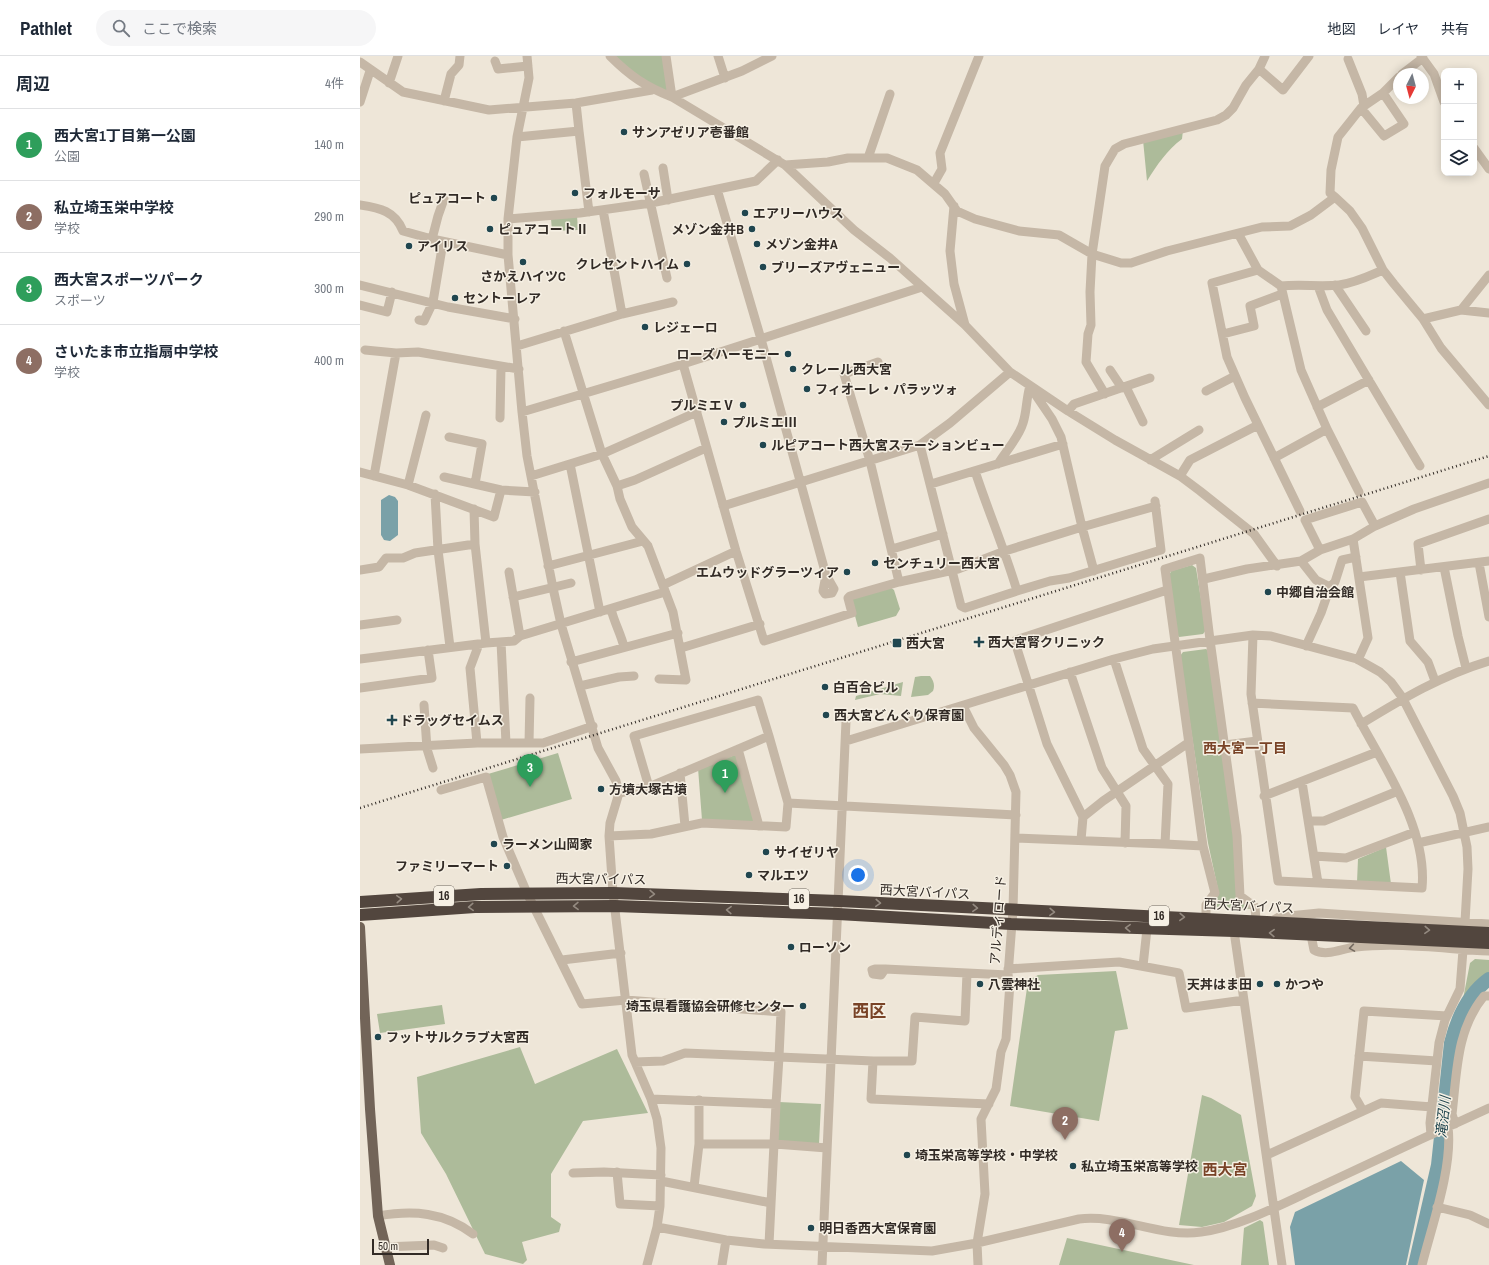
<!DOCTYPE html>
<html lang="ja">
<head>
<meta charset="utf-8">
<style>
	:root { --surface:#fff; --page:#f6f6f7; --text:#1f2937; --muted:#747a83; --line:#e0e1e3; --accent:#20464f }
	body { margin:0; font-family:"Archivo Narrow","Noto Sans JP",sans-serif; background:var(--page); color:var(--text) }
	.controls { position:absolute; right:12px; top:12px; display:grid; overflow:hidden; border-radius:8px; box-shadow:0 2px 10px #0003 }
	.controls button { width:36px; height:36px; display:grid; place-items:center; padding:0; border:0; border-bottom:1px solid var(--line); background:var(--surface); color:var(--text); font:20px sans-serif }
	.compass { position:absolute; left:1033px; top:12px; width:36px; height:36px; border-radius:50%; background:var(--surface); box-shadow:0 2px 10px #0003; rotate:186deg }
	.scale { position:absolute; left:12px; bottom:10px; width:57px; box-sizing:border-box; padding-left:4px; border:2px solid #322b26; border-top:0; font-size:11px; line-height:14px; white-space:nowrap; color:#322b26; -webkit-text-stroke:3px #f6f0e4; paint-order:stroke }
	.you { position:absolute; left:498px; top:819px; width:14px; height:14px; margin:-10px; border:3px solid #fff; border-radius:50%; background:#1a73e8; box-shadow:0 0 0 6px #1a73e833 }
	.badge { display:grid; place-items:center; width:26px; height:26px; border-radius:50%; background:var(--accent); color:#fff; font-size:13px; font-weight:700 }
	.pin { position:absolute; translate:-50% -33px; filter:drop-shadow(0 1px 2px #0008) }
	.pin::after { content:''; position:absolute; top:21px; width:14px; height:12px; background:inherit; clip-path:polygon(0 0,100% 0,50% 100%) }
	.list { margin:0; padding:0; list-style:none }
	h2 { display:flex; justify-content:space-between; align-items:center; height:52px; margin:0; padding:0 16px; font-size:17px }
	h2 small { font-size:13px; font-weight:400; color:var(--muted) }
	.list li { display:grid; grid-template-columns:26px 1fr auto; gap:12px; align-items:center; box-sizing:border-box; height:72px; padding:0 16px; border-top:1px solid var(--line) }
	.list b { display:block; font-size:15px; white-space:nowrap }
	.list p { margin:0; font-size:13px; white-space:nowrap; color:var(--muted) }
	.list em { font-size:13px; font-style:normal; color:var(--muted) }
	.icon { flex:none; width:22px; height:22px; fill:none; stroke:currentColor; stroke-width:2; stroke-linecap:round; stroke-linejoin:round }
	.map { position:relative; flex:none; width:1129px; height:1209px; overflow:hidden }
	header { display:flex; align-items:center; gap:24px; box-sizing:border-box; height:56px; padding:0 20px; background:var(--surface); border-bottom:1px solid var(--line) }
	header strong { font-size:19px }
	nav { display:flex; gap:22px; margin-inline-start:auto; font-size:14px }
	.search { width:280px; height:36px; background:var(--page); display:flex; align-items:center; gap:10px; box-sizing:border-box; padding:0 14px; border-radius:22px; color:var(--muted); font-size:15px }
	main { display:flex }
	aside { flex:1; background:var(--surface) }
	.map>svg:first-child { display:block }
	.green { fill:#adbb9a }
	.water { fill:#7aa1a8 }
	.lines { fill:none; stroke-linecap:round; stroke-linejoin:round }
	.river { stroke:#7aa1a8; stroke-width:14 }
	.minor { stroke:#c5b7a6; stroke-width:9 }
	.major { stroke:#726458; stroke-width:10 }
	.highway { stroke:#52463e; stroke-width:12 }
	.rail { stroke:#322b26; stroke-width:2.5; stroke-dasharray:1 3; stroke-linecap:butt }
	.oneway { stroke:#948a80 }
	.oneway2 { stroke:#746a60 }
	.poi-dot { fill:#20464f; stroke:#f6f0e4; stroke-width:1.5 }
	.labels { text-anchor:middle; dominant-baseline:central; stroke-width:3; stroke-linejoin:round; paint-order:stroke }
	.shield { fill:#f6f0e4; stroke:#6d665f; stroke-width:1 }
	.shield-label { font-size:12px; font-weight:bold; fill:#322b26 }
	.poi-label { font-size:13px; font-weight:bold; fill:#322b26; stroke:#f6f0e4; text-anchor:start }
	.street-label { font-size:13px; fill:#322b26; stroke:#f6f0e4 }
	.neighbourhood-label { font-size:14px; font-weight:bold; fill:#794327; stroke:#f6f0e4 }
	.water-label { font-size:14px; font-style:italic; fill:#20464f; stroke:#f6f0e4 }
	.quarter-label { font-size:15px; font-weight:bold; fill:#794327; stroke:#f6f0e4 }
	.district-label { font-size:17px; font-weight:bold; fill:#794327; stroke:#f6f0e4 }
</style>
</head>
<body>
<header>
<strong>Pathlet</strong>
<div class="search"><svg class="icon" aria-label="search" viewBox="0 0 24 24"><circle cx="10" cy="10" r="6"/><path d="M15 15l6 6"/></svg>ここで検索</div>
<nav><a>地図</a><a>レイヤ</a><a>共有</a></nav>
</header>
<main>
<aside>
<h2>周辺<small>4件</small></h2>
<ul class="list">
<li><span class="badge" style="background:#2e9e5b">1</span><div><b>西大宮1丁目第一公園</b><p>公園</p></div><em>140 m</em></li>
<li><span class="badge" style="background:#8d6e63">2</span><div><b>私立埼玉栄中学校</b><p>学校</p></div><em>290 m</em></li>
<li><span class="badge" style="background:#2e9e5b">3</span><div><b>西大宮スポーツパーク</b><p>スポーツ</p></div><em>300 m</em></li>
<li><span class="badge" style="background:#8d6e63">4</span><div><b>さいたま市立指扇中学校</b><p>学校</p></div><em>400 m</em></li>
</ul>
</aside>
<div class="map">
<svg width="1129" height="1209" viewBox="0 0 1129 1209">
	<rect width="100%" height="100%" fill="#eee6d8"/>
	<path class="green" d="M252,0H304L311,39L293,31Z
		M823,74L822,83C807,94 797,109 787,125L783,84Z
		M217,160L218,174L192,175L191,163Z
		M832,509L836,512L846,574L843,578L819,581L816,577L809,520L811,515Z
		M530,531L534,534L540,553L536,560L498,571L491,545L494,541Z
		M846,593L849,595L875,783L877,841L892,853L849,851L859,838L848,787L820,600L823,596Z
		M561,620H570C574,625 575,630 573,635L568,639L551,641L555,621Z
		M543,626L541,640L520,638L495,644L496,640Z
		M198,697L212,743L141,764L128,718Z
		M375,699H379L396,766L342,764L338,712Z
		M1026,791L1031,828L997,826L998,803Z
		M1115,903L1129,904V916L1103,943L1110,907Z
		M756,915L768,973L755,975L739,1065L650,1050L668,925L678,919Z
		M82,949L85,968L20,977L17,958Z
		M160,991L175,1028L257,993L288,1057L223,1065L191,1118V1161L201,1168L199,1176L162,1186L167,1204L163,1208L125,1198L86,1118L61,1077L57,1021Z
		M842,1039L851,1042L881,1059L896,1140L892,1150L864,1166L842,1171L819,1169Z
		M419,1046L461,1048L459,1088L417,1086Z
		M900,1164L903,1166L909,1209H881L884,1172Z
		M707,1182L834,1209H699Z"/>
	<path class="water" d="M29,439L35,441L38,445V479L30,485L24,484L21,479V444Z
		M1041,1105L1064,1124L1046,1209H935L930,1171L935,1156Z"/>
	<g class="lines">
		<path class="river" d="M1055,1209L1078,1109L1091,987C1097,963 1108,938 1129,923"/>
		<path class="minor" d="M167,0L169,22L157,81L148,163V199L162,356L167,400L193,532L201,568L238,692L256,725L259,737L250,767L249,780L253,837L272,999L291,1043L297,1063L301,1092L300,1150L297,1171L287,1209
			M250,0C270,20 286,31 312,41L425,109L494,174L530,202L605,269L650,316L708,355L755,384L820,420L840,435L894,478L917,510
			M306,0L312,41L382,15L412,0
			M358,0L365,22
			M1061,0L1074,18L1084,46
			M988,3L1002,38L1004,50
			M135,5L138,13L168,10
			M0,6L43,36L129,54L216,47L292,34
			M899,13L923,34L949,0
			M1042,18L1063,2
			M29,27L38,0
			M84,45L91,18L99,9L100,0
			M0,46L10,15
			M1001,52L1024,80L1044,68L1023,37
			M219,75L229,156
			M157,81L219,75L216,47
			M1114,92L1129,113
			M508,102L530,38
			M425,109L468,106L488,102H527L557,114L585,138L597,155L615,163L659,175L699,179L732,198L761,207H771L807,195L902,171L930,170L951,159L975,141L970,137L971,114L978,81L1001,52L1023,37L1039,21
			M303,112L308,144
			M284,118L307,222
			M574,127L582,113L580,97L619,0
			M357,133L401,283L466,519L474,533L472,537L465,538L463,535L466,519
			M975,141L990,155L1002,172L1023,214L1034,228L1063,263L1081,292L1129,349
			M0,149C20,152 35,155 43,175L72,183L148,199
			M594,150L590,195L594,228L605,269
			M243,154L262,258
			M148,163L220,157L291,147L396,125L418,104
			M879,179L898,214L921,230C941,228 960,231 979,229C995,227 1009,220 1023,214
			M72,183L78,160L84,143
			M898,214L852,227L867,301L885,342L940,455
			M0,229L88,251L155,263
			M975,229L1006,275
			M921,230L941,314L967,373L999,436
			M958,230L967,254L1060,410
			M0,249L27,256L32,236
			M1101,254L1129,219
			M1063,263L1101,254L1129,257
			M59,264L64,265L73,246L83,186
			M204,275L242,398L257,430L260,443L272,471L288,490L313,556L326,624L299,623
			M863,278L894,270L890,250L922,238
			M157,290L262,258L313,246
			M5,294L36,297L58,296L159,313
			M518,306L484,318L510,405L539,526
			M323,308L376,495L404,585L492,557L488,542L490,540L539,526L598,513L645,495L722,471L701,381L692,363L673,335
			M750,314L762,332
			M766,331L783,366
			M846,335L875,320
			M745,338L726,306L728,278L731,269L730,236L732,198L745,110L755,93L764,88L857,64L866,59L873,52L886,29L899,13L905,0
			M957,351L1009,324
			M708,355L714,348L790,322
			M162,356L323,308L562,231
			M140,362L141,311
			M89,381L122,388L115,428
			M560,389L601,550L605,552L657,535C645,494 628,455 615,415
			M914,402L967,373
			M790,404L839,374
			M210,408L240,556
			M638,408C646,395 659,381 663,367C667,355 666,343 670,330
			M0,416L48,429L134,461L141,434
			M14,420L36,297
			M171,420L242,398L337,356
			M820,420L830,404L898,369
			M84,421L141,434L175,436
			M571,428L703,388
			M48,429L66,359
			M257,430L275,424L346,392
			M75,438L78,494L90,591
			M363,450L560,389L590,367L650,316
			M114,453L115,488L126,587
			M993,483L1008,582L998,604
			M532,493L583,478
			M960,494L945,464L1002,446L1015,470
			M941,505L956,524L970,531L975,526L982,504L996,501
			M1119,507L1129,561
			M188,510L283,485
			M1084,511L1098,580L1106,612
			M0,514L19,511L26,502H43L55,497L115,488
			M1061,514L1058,488L1129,463
			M734,515L722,471L796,450
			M149,516L160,580
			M1040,516L1050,585L1068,606L1075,625
			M999,521L1129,505
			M844,523L887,513L941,505L960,494L993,483L1015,470L1054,453L1129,427
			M303,529L376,495
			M657,535L690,525L709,522L801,494L795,445
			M153,541L211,527
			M251,553C254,566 261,578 264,591
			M0,569L37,564
			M141,586L146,687
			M946,590L961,557L970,531
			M321,592L400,568
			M0,603L126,587L154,585L160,580L305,536
			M211,606L318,577
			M710,616L742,712L766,750L765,787
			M220,630L259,621L274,620
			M0,632L72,622L68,594
			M892,647L993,652C1020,705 1068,770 1062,832L918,825L891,638L893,579
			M64,649L67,693L73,712
			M603,650L614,672L644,709L650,719L656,736L653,854L648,919L650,927L646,983L641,996L636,1033L621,1063L625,1138L617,1187L618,1209
			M1001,668C1042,643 1082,619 1129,605
			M486,685L754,603L793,593L893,579L911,580L997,603L1020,616L1031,626L1042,641L1093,740L1100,757L1107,791L1108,813L1105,866
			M117,687L110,612L119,588
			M169,687L170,642
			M865,689L897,685
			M0,693L117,687H183L233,670
			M378,693L399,770
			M320,717L325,770
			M942,726L958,827
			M289,731L274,680L398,644L409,680
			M81,734L126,721L143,781L167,837L222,948L266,944L421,956L419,1001L325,997L303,1005L275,1006
			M259,737L289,731L409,680L428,747
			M904,740L1017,696
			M723,761L743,745L828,687
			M949,765H964L1038,735
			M249,780L291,778L342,767L426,771L428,747L656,759
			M656,782L805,788L808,728L783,693L754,603
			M721,784L723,761L687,688L655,586L656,584L807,534
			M1058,787L1129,771
			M805,788L843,790L805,513L840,502L850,584L877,780L880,840L895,851L896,864
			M843,790L855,837L846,849V862
			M954,800L986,802L1055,776
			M912,865L919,861L959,857L1129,868
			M874,875L922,1209
			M951,879L954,894C967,901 983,892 996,891C1040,886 1085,893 1129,895
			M202,904L261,897
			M783,910L787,873
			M525,913H515L512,914L513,918L521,919L525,913L648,919
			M648,913L759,906L819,917L826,952L884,944
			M999,1000L1077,1005
			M513,1005L511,1043L629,1048
			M291,1043L416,1048L419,1001L513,1005H552L555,961L605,965L607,917
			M1003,1055L995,1041L1004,955L1087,960
			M1095,1068L1092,1058C1097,1017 1096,974 1124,940H1129
			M1071,1079L1070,1067L1079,987L1085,964L1100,933L1103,894
			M339,1088H415L467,1092
			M907,1099L1021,1047L1072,1051
			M257,1116L260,1148L300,1150
			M213,1117L244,1116L301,1119
			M301,1125L411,1147
			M334,1131L339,1088V1044
			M1077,1151L1110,1159L1129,1168
			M18,1160C53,1154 84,1156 113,1178
			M297,1171L366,1184L404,1188L572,1195L617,1187L719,1163C760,1158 800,1182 841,1176C879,1171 924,1147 959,1131C1016,1104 1072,1078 1129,1052
			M409,1188L416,1048
			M24,1191L74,1189L83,1192
			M362,1209L366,1184
			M462,1209L486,665
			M1062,1209C1072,1169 1093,1111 1088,1071"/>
		<path class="major" d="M0,871L10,1053L18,1160L30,1209"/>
		<path class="highway" d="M0,846L121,838L253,837L479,845L1129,877
			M0,859L115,851L255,850L478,858L651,868L874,875L1129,887"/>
		<path class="rail" d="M0,752L1129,400"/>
	</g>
	<defs><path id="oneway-chevron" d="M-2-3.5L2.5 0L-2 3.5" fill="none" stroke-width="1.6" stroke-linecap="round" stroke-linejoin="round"/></defs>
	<g class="oneway">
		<use href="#oneway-chevron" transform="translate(292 838) rotate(2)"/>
		<use href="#oneway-chevron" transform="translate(39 843) rotate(-4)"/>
		<use href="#oneway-chevron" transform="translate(518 847) rotate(3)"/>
		<use href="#oneway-chevron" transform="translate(216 850) rotate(179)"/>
		<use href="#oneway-chevron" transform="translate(111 851) rotate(177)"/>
		<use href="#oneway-chevron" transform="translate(615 852) rotate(3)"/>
		<use href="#oneway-chevron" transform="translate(369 854) rotate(-178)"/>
		<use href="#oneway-chevron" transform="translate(692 856) rotate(2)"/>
		<use href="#oneway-chevron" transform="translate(822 861) rotate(2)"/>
		<use href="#oneway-chevron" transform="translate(768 872) rotate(-178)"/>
		<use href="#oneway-chevron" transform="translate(1067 874) rotate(3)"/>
		<use href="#oneway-chevron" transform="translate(912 877) rotate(-178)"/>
	</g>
	<use class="oneway2" href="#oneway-chevron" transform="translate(992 892) rotate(171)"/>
	<g class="poi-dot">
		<circle cx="264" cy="76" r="4"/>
		<circle cx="215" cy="137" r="4"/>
		<circle cx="134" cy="142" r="4"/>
		<circle cx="385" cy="157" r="4"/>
		<circle cx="130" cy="173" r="4"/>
		<circle cx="392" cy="173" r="4"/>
		<circle cx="397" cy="188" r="4"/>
		<circle cx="49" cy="190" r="4"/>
		<circle cx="163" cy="206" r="4"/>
		<circle cx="327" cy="208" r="4"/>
		<circle cx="403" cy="211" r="4"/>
		<circle cx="95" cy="242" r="4"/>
		<circle cx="285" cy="271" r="4"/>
		<circle cx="428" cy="298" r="4"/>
		<circle cx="433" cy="313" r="4"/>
		<circle cx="447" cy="333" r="4"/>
		<circle cx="383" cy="349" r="4"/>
		<circle cx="364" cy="366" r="4"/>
		<circle cx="403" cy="389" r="4"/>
		<circle cx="515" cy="507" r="4"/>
		<circle cx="487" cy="516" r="4"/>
		<circle cx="908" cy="536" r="4"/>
		<path d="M617 580h4v4h4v4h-4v4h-4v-4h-4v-4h4z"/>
		<rect x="532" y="582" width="10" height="10" rx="2"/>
		<circle cx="465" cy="631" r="4"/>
		<circle cx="466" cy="659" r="4"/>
		<path d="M30 658h4v4h4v4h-4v4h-4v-4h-4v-4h4z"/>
		<circle cx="241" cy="733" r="4"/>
		<circle cx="134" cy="788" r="4"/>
		<circle cx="406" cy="796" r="4"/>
		<circle cx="147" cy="810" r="4"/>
		<circle cx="389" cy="819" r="4"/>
		<circle cx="431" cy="891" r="4"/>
		<circle cx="620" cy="928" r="4"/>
		<circle cx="900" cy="928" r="4"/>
		<circle cx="917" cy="928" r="4"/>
		<circle cx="443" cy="950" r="4"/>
		<circle cx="18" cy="981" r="4"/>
		<circle cx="547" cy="1099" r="4"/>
		<circle cx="713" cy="1110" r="4"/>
		<circle cx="451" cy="1172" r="4"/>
	</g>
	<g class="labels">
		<g class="shield">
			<rect x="74" y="830" width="20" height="20" rx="3"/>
			<rect x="429" y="833" width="20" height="20" rx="3"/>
			<rect x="789" y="850" width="20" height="20" rx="3"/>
		</g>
		<g class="shield-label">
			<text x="84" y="840">16</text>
			<text x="439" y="843">16</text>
			<text x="799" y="860">16</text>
		</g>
		<g class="poi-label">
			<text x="272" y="76">サンアゼリア壱番館</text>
			<text x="223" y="137">フォルモーサ</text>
			<text x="126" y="142" text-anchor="end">ピュアコート</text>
			<text x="393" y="157">エアリーハウス</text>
			<text x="138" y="173">ピュアコートⅡ</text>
			<text x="384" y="173" text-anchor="end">メゾン金井B</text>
			<text x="405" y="188">メゾン金井A</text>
			<text x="57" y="190">アイリス</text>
			<text x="319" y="208" text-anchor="end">クレセントハイム</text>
			<text x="411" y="211">ブリーズアヴェニュー</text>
			<text x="163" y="220" text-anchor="middle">さかえハイツC</text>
			<text x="103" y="242">セントーレア</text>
			<text x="293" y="271">レジェーロ</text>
			<text x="420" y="298" text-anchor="end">ローズハーモニー</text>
			<text x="441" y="313">クレール西大宮</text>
			<text x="455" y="333">フィオーレ・パラッツォ</text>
			<text x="375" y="349" text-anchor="end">プルミエⅤ</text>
			<text x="372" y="366">プルミエⅢ</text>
			<text x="411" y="389">ルピアコート西大宮ステーションビュー</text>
			<text x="523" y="507">センチュリー西大宮</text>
			<text x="479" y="516" text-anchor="end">エムウッドグラーツィア</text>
			<text x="916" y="536">中郷自治会館</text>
			<text x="628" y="586">西大宮腎クリニック</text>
			<text x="546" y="587">西大宮</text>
			<text x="473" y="631">白百合ビル</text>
			<text x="474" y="659">西大宮どんぐり保育園</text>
			<text x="40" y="664">ドラッグセイムス</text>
			<text x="249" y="733">方墳大塚古墳</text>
			<text x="142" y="788">ラーメン山岡家</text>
			<text x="414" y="796">サイゼリヤ</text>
			<text x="139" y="810" text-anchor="end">ファミリーマート</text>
			<text x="397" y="819">マルエツ</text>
			<text x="439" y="891">ローソン</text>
			<text x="628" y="928">八雲神社</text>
			<text x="892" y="928" text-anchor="end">天丼はま田</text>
			<text x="925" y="928">かつや</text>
			<text x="435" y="950" text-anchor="end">埼玉県看護協会研修センター</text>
			<text x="26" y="981">フットサルクラブ大宮西</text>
			<text x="555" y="1099">埼玉栄高等学校・中学校</text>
			<text x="721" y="1110">私立埼玉栄高等学校</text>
			<text x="459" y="1172">明日香西大宮保育園</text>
		</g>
		<g class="street-label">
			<text transform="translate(241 823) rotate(1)">西大宮バイパス</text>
			<text transform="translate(565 836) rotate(3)">西大宮バイパス</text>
			<text transform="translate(889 850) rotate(3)">西大宮バイパス</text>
			<text transform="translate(638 864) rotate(-86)">アルディロード</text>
		</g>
		<g class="neighbourhood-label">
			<text x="885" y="692">西大宮一丁目</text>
		</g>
		<g class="water-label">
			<text transform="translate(1083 1061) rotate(-84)">滝沼川</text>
		</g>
		<g class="quarter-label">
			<text x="865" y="1113">西大宮</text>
		</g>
		<g class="district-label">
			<text x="509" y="954">西区</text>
		</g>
	</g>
</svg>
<div class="controls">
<button>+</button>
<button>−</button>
<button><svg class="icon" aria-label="layers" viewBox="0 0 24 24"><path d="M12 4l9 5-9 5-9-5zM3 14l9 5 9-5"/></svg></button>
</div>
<svg class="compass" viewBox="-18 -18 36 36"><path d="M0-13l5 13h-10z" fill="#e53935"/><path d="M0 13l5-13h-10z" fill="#747a83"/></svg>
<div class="scale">50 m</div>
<div class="you"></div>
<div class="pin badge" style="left:365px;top:737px;background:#2e9e5b">1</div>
<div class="pin badge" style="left:705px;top:1084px;background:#8d6e63">2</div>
<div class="pin badge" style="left:170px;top:731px;background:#2e9e5b">3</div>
<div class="pin badge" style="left:762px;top:1196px;background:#8d6e63">4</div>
</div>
</main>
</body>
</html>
